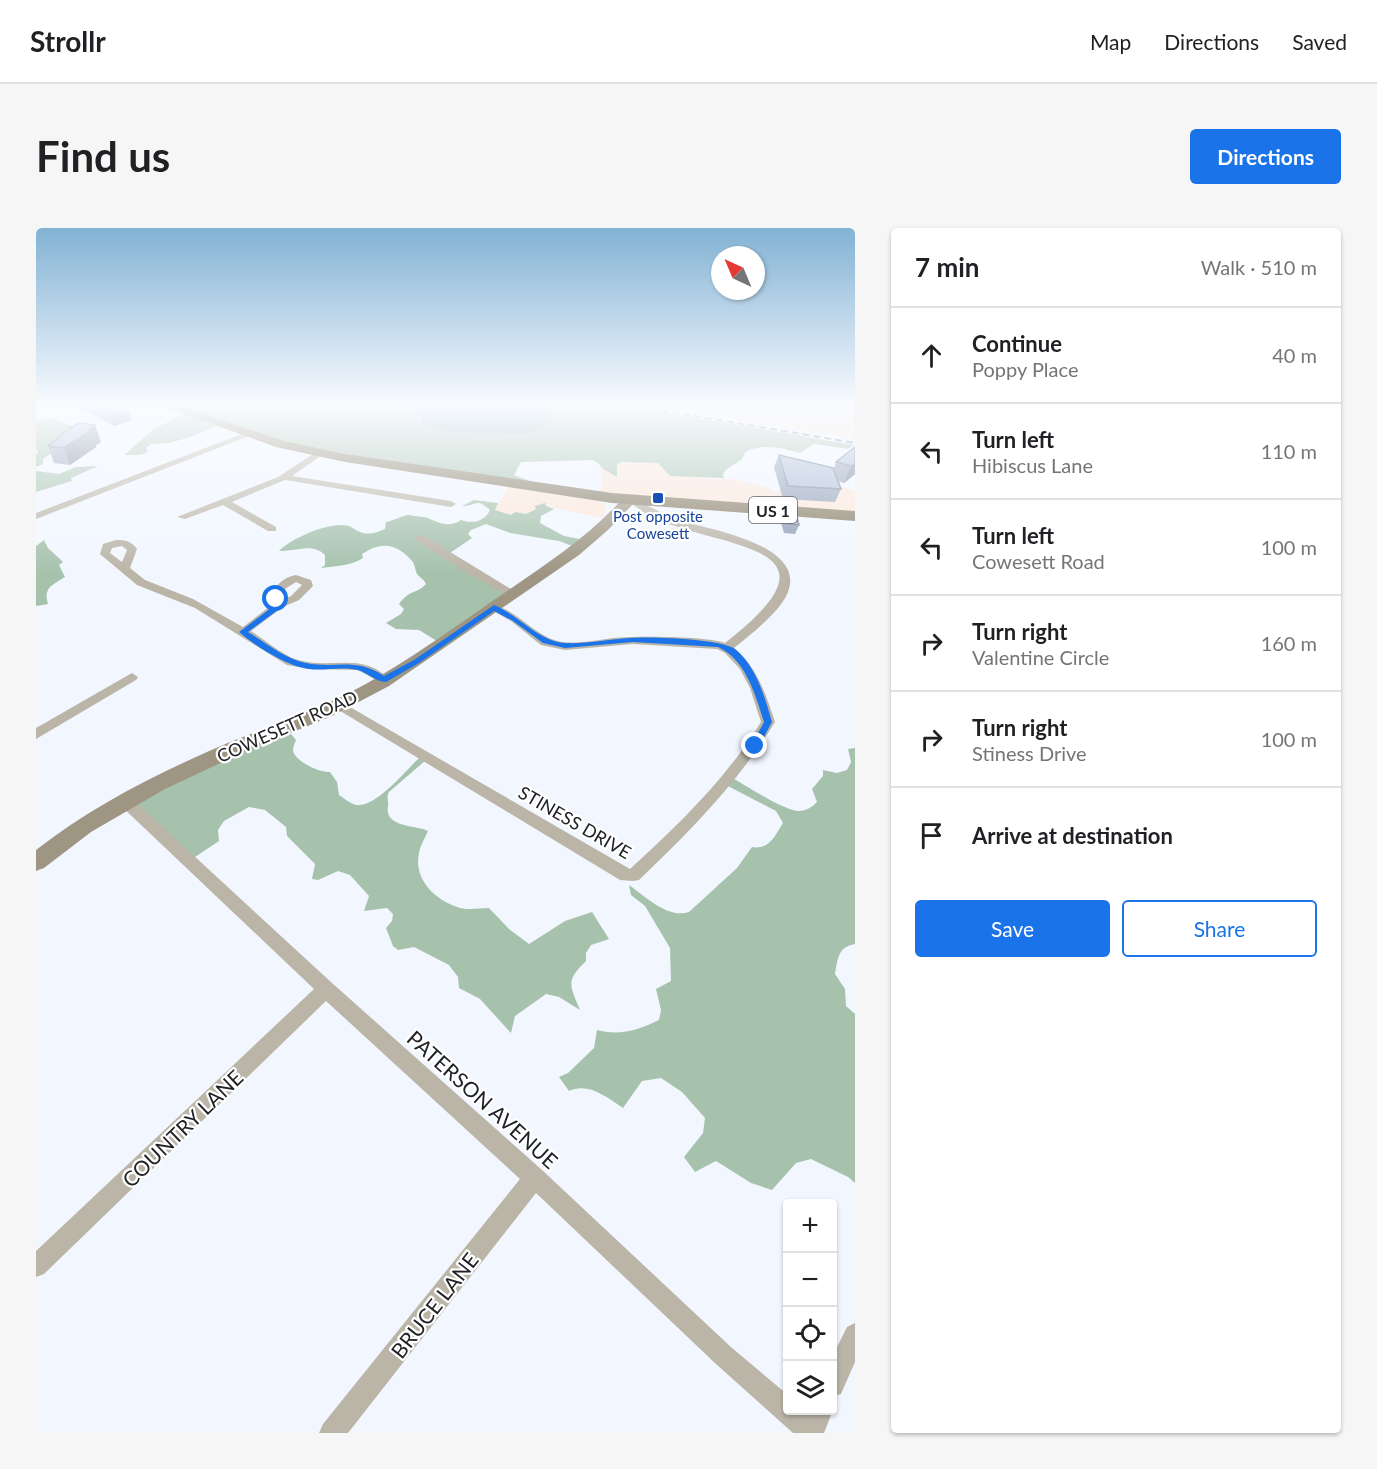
<!DOCTYPE html>
<html lang="en">
<head>
<meta charset="utf-8">
<style>
	:root { --surface:#fff; --page:#f6f6f6; --text:#202124; --muted:#757577; --line:#e0e0e0; --accent:#1a73e8 }
	body { margin:0; font-family:Lato,sans-serif; background:var(--page); color:var(--text) }
	.controls { position:absolute; right:18px; bottom:18px; display:grid; overflow:hidden; border-radius:6px; box-shadow:0 2px 4px #0004 }
	.controls button { width:54px; height:54px; display:grid; place-items:center; padding:0; border:0; border-bottom:2px solid var(--line); background:var(--surface); color:var(--text); font:30px sans-serif }
	.compass { position:absolute; left:675px; top:18px; width:54px; height:54px; border-radius:50%; background:var(--surface); box-shadow:0 2px 4px #0004; rotate:316deg }
	.stop { position:absolute; width:18px; height:18px; margin:-14px; border:4px solid #1a73e8; border-radius:50%; background:#fff }
	.stop.end { background:#1a73e8; border-color:#fff; box-shadow:0 2px 6px #0008 }
	.list { margin:0; padding:0; list-style:none }
	h2 { display:flex; justify-content:space-between; align-items:center; height:78px; margin:0; padding:0 24px; font-size:26px }
	h2 small { font-size:20px; font-weight:400; color:var(--muted) }
	.list li { display:grid; grid-template-columns:39px 1fr auto; gap:18px; align-items:center; box-sizing:border-box; height:96px; padding:0 24px; border-top:2px solid var(--line) }
	.list b { display:block; font-size:22px; white-space:nowrap }
	.list p { margin:0; font-size:20px; white-space:nowrap; color:var(--muted) }
	.list em { font-size:20px; font-style:normal; color:var(--muted) }
	.actions { display:flex; gap:12px; padding:18px 24px }
	.actions a { flex:1; padding:14px 0; border:2px solid var(--accent); border-radius:6px; text-align:center; font-size:21px; color:var(--accent) }
	.actions .main { background:var(--accent); color:#fff }
	.icon { flex:none; width:33px; height:33px; fill:none; stroke:currentColor; stroke-width:2; stroke-linecap:round; stroke-linejoin:round }
	.map { position:relative; flex:none; width:819px; height:1205px; overflow:hidden; border-radius:6px }
	header { display:flex; align-items:center; gap:36px; box-sizing:border-box; height:84px; padding:0 30px; background:var(--surface); border-bottom:2px solid var(--line) }
	header strong { font-size:28px }
	nav { display:flex; gap:33px; margin-inline-start:auto; font-size:21px }
	.intro { display:flex; align-items:center; justify-content:space-between; box-sizing:border-box; height:144px; padding:0 36px }
	h1 { margin:0; font-size:42px }
	.button { padding:15px 27px; border-radius:6px; background:var(--accent); color:#fff; font-size:21px; font-weight:700 }
	main { display:flex; gap:36px; padding:0 36px }
	aside { flex:1; background:var(--surface); border-radius:6px; box-shadow:0 2px 4px #0004 }
	.map>svg:first-child { display:block }
	.commercial { fill:#fde8da }
	.forest { fill:#a6c2ad }
	.water { fill:#89afb6 }
	.lines { fill:none; stroke-linecap:round; stroke-linejoin:round }
	.minor { fill:#bbb5a8; fill-rule:evenodd }
	.secondary { fill:#9e9682; fill-rule:evenodd }
	.primary { fill:#897f67; fill-rule:evenodd }
	.rail { stroke:#797c82; stroke-width:2; stroke-dasharray:7 4; stroke-linecap:butt }
	.wall { fill:#90a0b6 }
	.shaded-wall { fill:#758294 }
	.building { fill:#a7bad4; stroke:#758294; stroke-width:1.5 }
	.route { fill:#1a73e8 }
	.transit-dot { fill:#1a4fb4; stroke:#fff; stroke-width:2 }
	.labels { text-anchor:middle; dominant-baseline:central; stroke-width:4.5; stroke-linejoin:round; paint-order:stroke }
	.far-transit-label { font-size:15px; fill:#164399; stroke:#fff }
	.shield { fill:#fff; stroke:#636467; stroke-width:1.5 }
	.shield-label { font-size:16px; font-weight:bold; fill:#202226 }
	.street-label { font-size:18px; fill:#202226; stroke:#fff }
	.near-street-label { font-size:21px; fill:#202226; stroke:#fff }
</style>
</head>
<body>
<header>
<strong>Strollr</strong>
<nav><a>Map</a><a>Directions</a><a>Saved</a></nav>
</header>
<div class="intro"><h1>Find us</h1><a class="button">Directions</a></div>
<main>
<div class="map">
<svg width="819" height="1205" viewBox="0 0 819 1205">
	<rect width="100%" height="100%" fill="#f2f7ff"/>
	<path class="commercial" d="M638,177H819V211L636,180Z
		M586,234L622,235L632,245L674,251H698L730,259L742,265V262L748,261L804,265L803,260L807,259L819,263V288L561,267L566,258L564,239L580,248L581,236Z
		M476,254L564,273L570,278L568,287L566,290L510,278L490,286L479,284L475,287L458,282Z"/>
	<path class="forest" d="M129,177H364L363,180L386,187L383,194L512,177H584L818,217L812,221L778,216L764,225C745,220 727,215 709,224C707,236 694,235 687,246L688,250L634,248L622,235L586,234L581,236V249L567,241L562,235L556,232L485,234L478,247L510,259L303,229L186,196L154,209L133,215L115,216L110,220L112,224L105,227H88L118,201L150,185Z
		M14,190L57,206L36,210L7,231V236L0,239V226L2,224L0,220V194Z
		M62,238L35,250L36,253L0,264V243L23,246L40,239Z
		M438,272L462,275L459,282L475,287L479,284L490,286L500,281L499,278L509,275L510,278L518,281L505,288L504,295L528,308L549,312L542,320L523,313L474,305L450,296L435,302L432,306L436,310L411,327L474,366L404,415L383,402L360,401L350,395L365,386L368,381L363,376C375,360 380,367 390,356C388,351 384,350 381,346C379,342 379,336 376,333C361,315 345,313 326,326L327,330C314,338 300,338 285,340L289,337V327C276,314 259,324 243,323C256,310 294,293 313,298C314,298 321,303 322,303C331,308 340,305 349,301L350,294C357,293 367,287 373,287C377,288 390,289 392,290C403,295 413,300 425,292C437,296 448,294 454,282C440,269 441,278 426,278Z
		M8,312L12,320L27,334L23,337L29,349C16,357 7,360 12,376L0,378V318Z
		M251,501L260,512C259,515 257,518 257,522C258,533 284,545 294,544L301,554L303,567C308,570 313,575 320,577C340,580 370,542 385,528L390,532L353,564C350,569 353,572 352,578C348,600 380,597 392,603C389,610 384,618 383,625C377,652 400,673 424,680C433,682 443,680 453,680L473,701L493,716L529,693L556,684L573,711L555,717L550,725V733C529,753 534,757 544,782L523,769L510,766L479,788L475,805L444,771L423,760L422,749L413,737L378,719L362,722L357,718L350,700L356,693L357,686L351,680L328,683L333,668L314,647L302,643L282,652L276,651L279,636L251,608L250,599L229,582L213,579L188,593L182,602L183,613L153,633L92,569Z
		M819,520V716C802,719 802,730 799,746L809,761L810,778L819,786V955L812,949L775,931L760,935L736,962L715,955L680,933L659,944L648,929L667,905L669,890L646,864L625,850L606,853L587,880C571,869 552,854 533,863L523,849L532,845L558,820L561,802C583,808 603,802 623,792L625,782L620,761L635,753L634,720L609,678L595,667L593,657C610,669 632,691 653,684L701,640L716,619C734,622 739,607 747,595L740,583L688,556L695,549C709,557 750,584 764,583C772,582 776,579 781,574L776,561L787,548V542L801,545L811,542L815,534L812,521Z"/>
	<path class="water" d="M364,177H512L518,194L490,206L407,203L384,195L386,187L365,182Z"/>
	<g class="lines">
		<path class="minor" d="M211,204L218,206L0,291V285Z
			M283,222L286,223V227L256,248L415,273L420,276L415,279L249,252L196,274L240,299V303H232L187,277L149,291L141,289L242,249Z
			M591,269C598,268 630,289 644,293C673,301 766,316 753,361C747,382 715,406 698,420C721,439 730,466 739,494C702,555 654,603 603,652L597,653L584,652L296,478L302,474L307,475L594,641C643,596 690,551 725,494L714,460L704,441L689,425L681,421L597,416L529,422L505,417L475,393L452,380L458,377C484,384 500,410 526,414C542,416 561,412 577,410C601,408 668,408 689,415C813,319 697,322 622,292C611,288 601,279 591,273Z
			M380,308H388L483,366L481,368H473L429,344L380,312Z
			M80,312C90,312 95,313 101,321L94,340L109,352L157,371L207,399L237,376L234,371C239,357 246,350 260,347L275,352L277,358L263,372L247,379L215,403C229,412 244,425 259,431C291,443 328,422 353,452L347,456L322,442L274,441L251,437L159,380L101,357L64,326L67,316ZM86,318L91,322L86,334L74,325L76,320ZM260,354L266,357L255,368L246,372L249,361Z
			M96,445L102,449L100,452L0,511V500Z
			M88,567L93,568L296,755L506,942L696,1120L752,1167V1182H796V1180L797,1182L788,1205H757L680,1136L500,965L312,1205H283L287,1196L484,951L290,773L8,1046L0,1049V1023L278,761L83,576L81,572L83,568Z
			M819,1095V1134L805,1166L796,1169V1129L811,1099Z"/>
		<path class="secondary" d="M594,267L601,271L599,274L572,302L543,327L353,458L296,488L208,524L129,561L55,604L8,640L0,643V622C59,576 126,543 194,514C224,502 254,492 283,479C348,451 404,409 461,370C507,338 552,310 589,268Z"/>
		<path class="primary" d="M123,177H142L248,213L309,226L576,265L819,283V293L576,275L309,234L240,219Z"/>
		<path class="rail" d="M593,177L819,215"/>
	</g>
	<path class="wall" d="M39,177H86L96,192L78,198Z
		M65,214L60,217V219L34,237L18,235L12,218Z
		M819,219V246L808,255L802,253L805,261L799,274L747,271L738,239L743,227L798,240L800,234Z
		M748,286L763,297L759,306L748,305L745,295Z"/>
	<path class="shaded-wall" d="M92,181L96,192L78,198L74,187Z
		M59,197L65,214L60,217V219L34,237L28,220Z
		M819,235V246L808,255L815,238Z"/>
	<path class="building" d="M56,177H86L92,181L74,187Z
		M43,195L59,197L52,202L54,203L28,220L12,218L34,200Z
		M819,219V235L815,238L800,234Z
		M743,227L797,240L805,261L752,258Z
		M748,286H760L763,297L751,296Z"/>
	<linearGradient id="sky" x2="0" y2="1"><stop stop-color="#82b2d4"/><stop offset="0.51" stop-color="#f9fbff"/><stop offset="1" stop-color="#f9fbff" stop-opacity="0"/></linearGradient>
	<rect width="819" height="346" fill="url(#sky)"/>
	<path class="route" d="M238,369H243L246,379L212,404C230,415 249,431 270,435C300,441 320,429 348,448L378,432L458,377C483,387 503,414 530,415C551,416 573,411 594,410C613,408 686,411 699,421C720,438 729,469 736,494L722,520H716L715,518L728,494C719,466 710,432 682,419L597,414L529,420L507,415L477,393L458,383L383,435L350,454C340,454 331,444 321,442C305,438 289,443 273,441C252,439 219,418 203,404L239,377Z"/>
	<rect class="transit-dot" x="616" y="264" width="12" height="12" rx="3"/>
	<g class="labels">
		<g class="far-transit-label">
			<text x="622" y="288">Post opposite<tspan x="622" dy="17">Cowesett</tspan></text>
		</g>
		<rect class="shield" x="713" y="269" width="48" height="26" rx="4.5"/>
		<g class="shield-label">
			<text x="737" y="282">US 1</text>
		</g>
		<g class="street-label">
			<text transform="translate(251 498) rotate(-24)">COWESETT ROAD</text>
			<text transform="translate(539 594) rotate(30)">STINESS DRIVE</text>
		</g>
		<g class="near-street-label">
			<text transform="translate(447 871) rotate(42)">PATERSON AVENUE</text>
			<text transform="translate(146 900) rotate(-44)">COUNTRY LANE</text>
			<text transform="translate(398 1077) rotate(-52)">BRUCE LANE</text>
		</g>
	</g>
</svg>
<div class="controls">
<button>+</button>
<button>−</button>
<button><svg class="icon" aria-label="locate" viewBox="0 0 24 24"><circle cx="12" cy="12" r="6"/><path d="M12 2v4M12 18v4M2 12h4M18 12h4"/></svg></button>
<button><svg class="icon" aria-label="layers" viewBox="0 0 24 24"><path d="M12 4l9 5-9 5-9-5zM3 14l9 5 9-5"/></svg></button>
</div>
<svg class="compass" viewBox="-18 -18 36 36"><path d="M0-13l5 13h-10z" fill="#e53935"/><path d="M0 13l5-13h-10z" fill="#757577"/></svg>
<div class="stop" style="left:240px;top:371px"></div>
<div class="stop end" style="left:719px;top:518px"></div>
</div>
<aside>
<h2>7 min<small>Walk · 510 m</small></h2>
<ul class="list">
<li><svg class="icon" aria-label="ahead" viewBox="0 0 24 24"><path d="M12 20V5M6 11l6-6 6 6"/></svg><div><b>Continue</b><p>Poppy Place</p></div><em>40 m</em></li>
<li><svg class="icon" aria-label="left" viewBox="0 0 24 24"><path d="M17 20v-9H6M10 6l-5 5 5 5"/></svg><div><b>Turn left</b><p>Hibiscus Lane</p></div><em>110 m</em></li>
<li><svg class="icon" aria-label="left" viewBox="0 0 24 24"><path d="M17 20v-9H6M10 6l-5 5 5 5"/></svg><div><b>Turn left</b><p>Cowesett Road</p></div><em>100 m</em></li>
<li><svg class="icon" aria-label="right" viewBox="0 0 24 24"><path d="M7 20v-9h11M14 6l5 5-5 5"/></svg><div><b>Turn right</b><p>Valentine Circle</p></div><em>160 m</em></li>
<li><svg class="icon" aria-label="right" viewBox="0 0 24 24"><path d="M7 20v-9h11M14 6l5 5-5 5"/></svg><div><b>Turn right</b><p>Stiness Drive</p></div><em>100 m</em></li>
<li><svg class="icon" aria-label="arrive" viewBox="0 0 24 24"><path d="M6 21V4h12l-3 4 3 4H6"/></svg><div><b>Arrive at destination</b></div></li>
</ul>
<div class="actions"><a class="main">Save</a><a>Share</a></div>
</aside>
</main>
</body>
</html>
